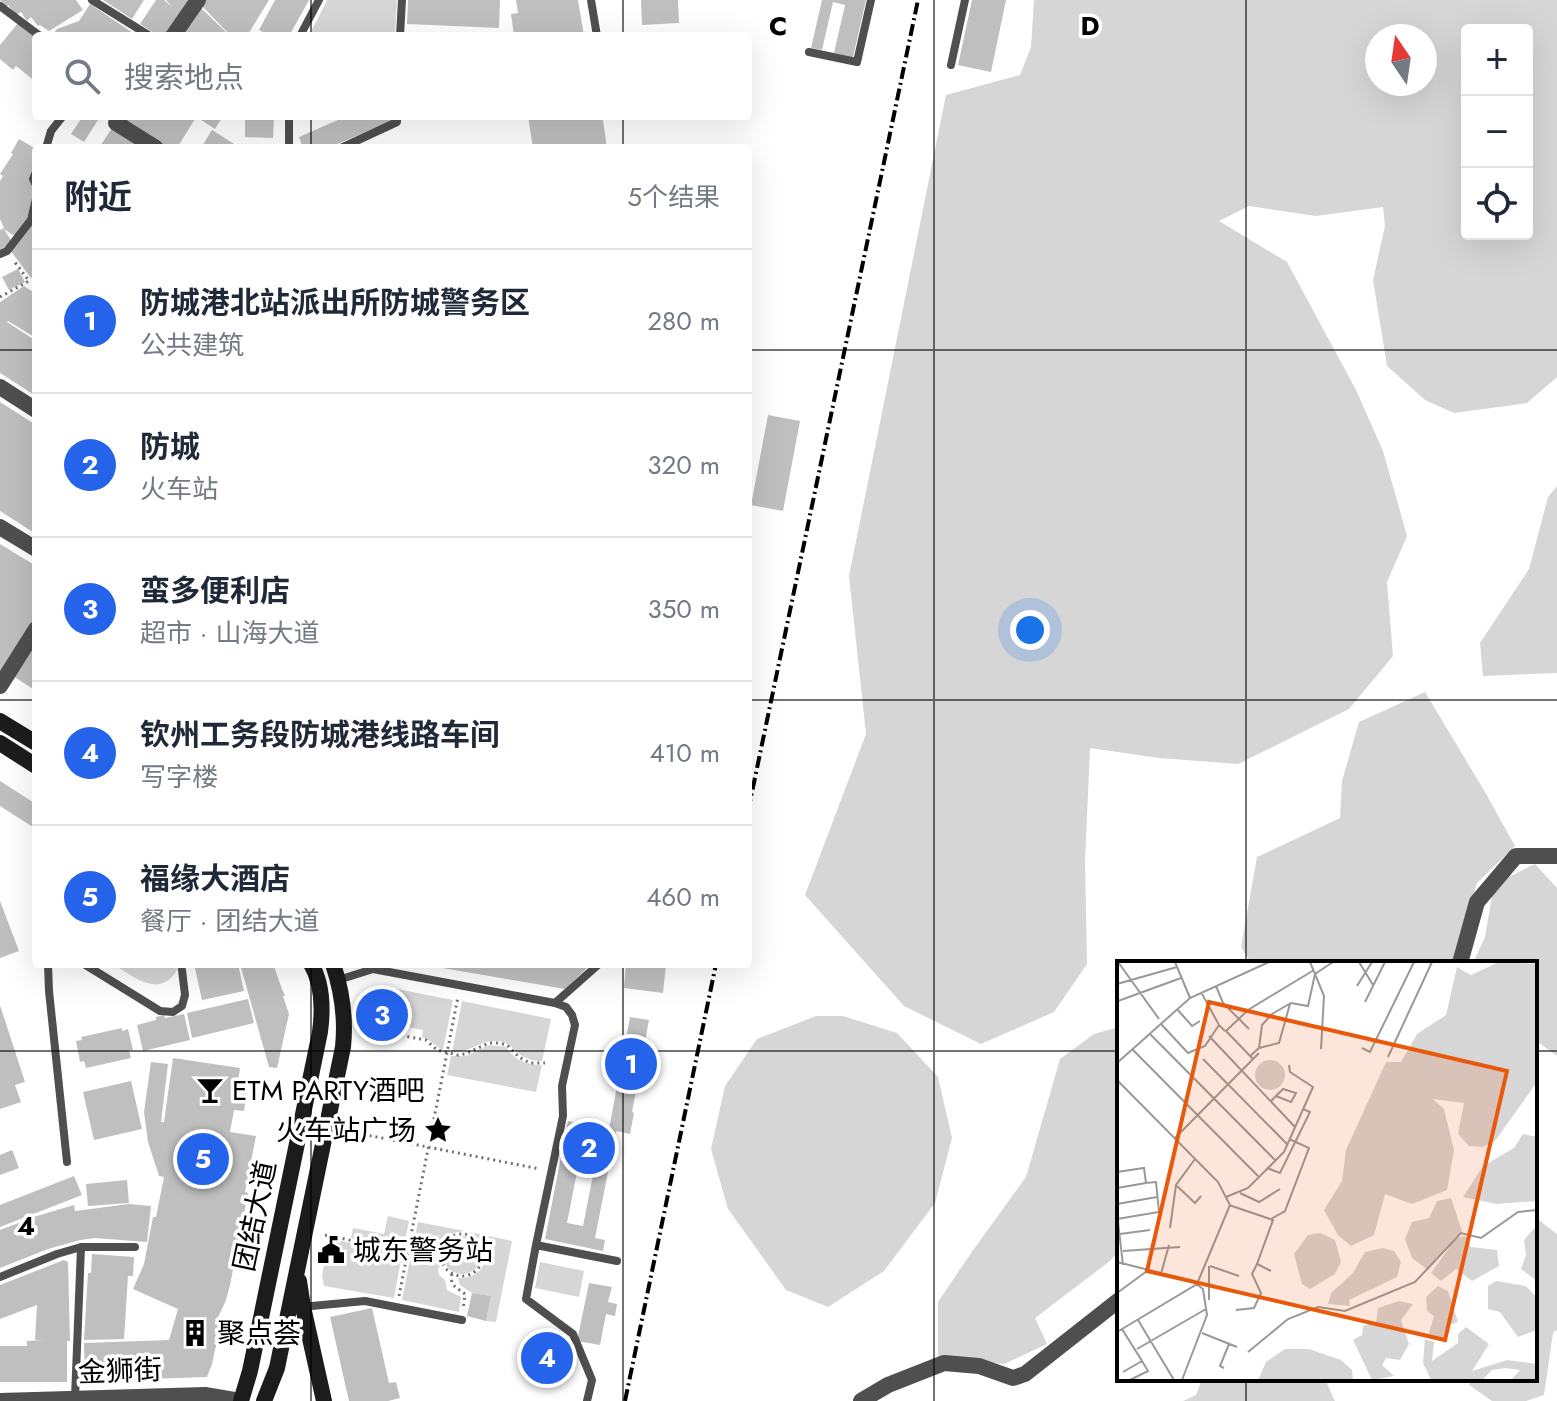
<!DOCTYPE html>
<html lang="zh">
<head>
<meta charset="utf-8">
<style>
	:root { --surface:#fff; --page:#f2f2f3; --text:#1f2937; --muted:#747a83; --line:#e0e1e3; --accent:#2563eb }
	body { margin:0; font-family:Jost,"Noto Sans SC",sans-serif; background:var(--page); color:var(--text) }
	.controls { position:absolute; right:24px; top:24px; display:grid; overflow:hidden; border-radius:8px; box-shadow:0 8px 32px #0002 }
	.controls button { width:72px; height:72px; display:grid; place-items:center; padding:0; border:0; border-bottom:2px solid var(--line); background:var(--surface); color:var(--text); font:40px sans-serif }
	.compass { position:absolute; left:1365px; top:24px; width:72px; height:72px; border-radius:50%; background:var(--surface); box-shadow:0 8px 32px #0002; rotate:347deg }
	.you { position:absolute; left:1030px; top:630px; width:28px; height:28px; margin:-20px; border:6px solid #fff; border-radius:50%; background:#1a73e8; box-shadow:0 0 0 12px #1a73e833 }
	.badge { display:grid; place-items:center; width:52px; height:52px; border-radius:50%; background:var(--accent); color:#fff; font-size:26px; font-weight:700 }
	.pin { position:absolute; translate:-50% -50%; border:4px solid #fff; box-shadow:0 2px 8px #0006 }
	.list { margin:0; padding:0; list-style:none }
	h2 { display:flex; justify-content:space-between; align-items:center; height:104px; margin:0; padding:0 32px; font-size:34px }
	h2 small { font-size:26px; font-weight:400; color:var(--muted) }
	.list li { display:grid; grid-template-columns:52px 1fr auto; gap:24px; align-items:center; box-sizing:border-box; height:144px; padding:0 32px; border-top:2px solid var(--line) }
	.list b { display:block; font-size:30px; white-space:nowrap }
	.list p { margin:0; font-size:26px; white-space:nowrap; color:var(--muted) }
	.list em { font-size:26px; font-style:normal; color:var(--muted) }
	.icon { flex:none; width:44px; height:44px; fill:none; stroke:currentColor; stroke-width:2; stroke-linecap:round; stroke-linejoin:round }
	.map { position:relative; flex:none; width:1557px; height:1401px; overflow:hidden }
	.search { position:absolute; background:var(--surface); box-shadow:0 8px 32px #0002; left:32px; top:32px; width:720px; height:88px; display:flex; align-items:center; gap:20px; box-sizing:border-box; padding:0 28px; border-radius:8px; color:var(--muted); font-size:30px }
	.panel { position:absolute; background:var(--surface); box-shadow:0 8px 32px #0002; left:32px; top:144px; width:720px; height:824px; border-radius:8px }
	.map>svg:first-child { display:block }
	.green { fill:#d6d6d6; fill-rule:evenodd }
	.building { fill:#bfbfbf; fill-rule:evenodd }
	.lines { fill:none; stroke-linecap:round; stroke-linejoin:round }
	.path { stroke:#717171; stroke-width:3; stroke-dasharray:2 4; stroke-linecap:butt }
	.service { stroke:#4f4f4f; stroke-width:8 }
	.minor { stroke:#4f4f4f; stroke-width:16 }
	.secondary { stroke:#1c1c1c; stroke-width:16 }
	.rail { stroke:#000; stroke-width:4; stroke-dasharray:12 4 2 4; stroke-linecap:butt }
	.grid { fill:none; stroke:#000; stroke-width:2; stroke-opacity:0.55 }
	.labels { text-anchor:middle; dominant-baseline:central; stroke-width:7; stroke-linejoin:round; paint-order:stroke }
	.poi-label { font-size:28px; fill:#000; stroke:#fff; text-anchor:start }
	.street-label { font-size:28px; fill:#000; stroke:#fff }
	.inset-road { fill:none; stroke:#999; stroke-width:2 }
	.view { fill:#e8590c; fill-opacity:0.15; stroke:#e8590c; stroke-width:4 }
	.inset-edge { fill:none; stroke:#000; stroke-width:4 }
	.grid-label { font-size:26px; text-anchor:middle; font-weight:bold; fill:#000; stroke:#fff; stroke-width:7; stroke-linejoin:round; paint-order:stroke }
</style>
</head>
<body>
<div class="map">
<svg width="1557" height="1401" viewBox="0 0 1557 1401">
	<rect width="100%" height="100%" fill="#fff"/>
	<path class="green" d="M327,0H397L395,36H309Z
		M1034,0H1557V377L1527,403L1454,413L1425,400L1387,366L1373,280L1385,226L1383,207L1316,216L1249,206L1219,221L1287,262L1356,390L1383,451L1407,536L1387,582L1393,656L1349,709L1238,764L1159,758L1090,748L1085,862L1087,964L1054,1012L981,1044L904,1006L805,895L866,734L849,576L946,95L1020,75L1031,47ZM1467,30H1527V234H1467ZM1377,36H1425V84H1377Z
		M1557,486V673L1483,676L1480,643L1529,569L1548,497Z
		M1425,692L1485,792L1515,846L1477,883L1454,963H1251L1241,947L1257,857L1340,818L1342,781L1359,722Z
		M1535,864L1557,888V1056L1535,1040V963H1473L1485,937L1494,884Z
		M113,964H180C164,1001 136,979 113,964Z
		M387,987L453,1000L443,1050C435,1047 431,1039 422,1037L423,1030L387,1023L392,996L379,994L381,988Z
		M462,1001L551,1019L542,1061C515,1061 515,1041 496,1041C479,1040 469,1054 452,1052Z
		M816,1016H843L897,1033L938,1077L952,1138L935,1203L884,1271L828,1307L786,1290L728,1209L711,1149L725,1086L757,1039Z
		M1119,1027V1251L1110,1261L1035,1318L1047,1344L1004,1364L938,1357V1302L971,1253L1026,1177L1060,1059L1094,1034Z
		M489,1045L506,1047C515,1060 526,1065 542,1065L536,1092L447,1075L451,1056H466Z
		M388,1216L409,1221L403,1251C372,1258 378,1248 351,1238L353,1228L384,1234Z
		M1535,1217L1557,1234V1330L1553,1333L1544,1395L1526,1401H1492L1469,1385L1472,1379H1535Z
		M418,1222L465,1231C450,1232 441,1239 439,1254L427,1248L412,1249Z
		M469,1232L512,1241L496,1322L486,1321L491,1296L472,1293L460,1285L458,1278C489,1279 495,1246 469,1232Z
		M443 1255a19 19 0 1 1 38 0a19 19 0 1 1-38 0Z
		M337,1240L355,1244L374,1256L381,1258L402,1255L394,1298L324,1286L322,1275L325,1260L333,1262Z
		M419,1252C429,1253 437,1255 441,1265L438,1269L439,1275L445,1280L447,1290L461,1297L459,1312L402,1300L411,1254Z
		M540,1262L584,1271L579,1297L535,1288Z
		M1202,1379H1325L1335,1401H1183L1196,1395Z"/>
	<path class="building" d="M0,0H76L83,10L49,31L40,25L38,26L31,17L27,21L21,12L16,15L8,5L6,7Z
		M103,0H144L132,19Z
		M156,0H164L172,7L166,0H189L165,36H159L140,24Z
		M202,0H269L247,36H231L199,3Z
		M275,0H309L289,36H270L259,30Z
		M408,0H500L499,28L407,24Z
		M516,0H578L584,36H514L511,14L518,13Z
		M641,0H678L679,23L642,25Z
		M822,0H866L853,57L834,53L845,5L833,2L822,50L811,48Z
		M972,0H1006L991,72L958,65Z
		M90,4L133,33L139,36H52L57,29L79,21Z
		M199,6L230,36H180Z
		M18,23L36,37V82L16,66L13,70L0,59V45Z
		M83,116H92L98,120L84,142L71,134Z
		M128,116H190L195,119L177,148H167L125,121Z
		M195,116H223L215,129Z
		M245,116H274L273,138L245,137Z
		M347,116H389L391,121L328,148H303L299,137Z
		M528,116H597L598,120H603L607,148H533Z
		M112,128L142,148H99Z
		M212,130L231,142L241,148H201Z
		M19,139L36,149V167L30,178L36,188L32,197L35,199L30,206L33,209L27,217L29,218L16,237L4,229L12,242L0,250V230L4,228L0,219V181L3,176L0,174L13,154L11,153Z
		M36,212V240L34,244L36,243V275L31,278L10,250Z
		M18,269L25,282L9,290L2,277Z
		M24,286L36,294V338L8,321L7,322L36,341V396L0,373V302Z
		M0,402L36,425V534L0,511Z
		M768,415L800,421L783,511L751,505Z
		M0,544L36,566V619L0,675Z
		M36,640V691L13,676Z
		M0,781L36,804V829L0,806Z
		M0,901L19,951L0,958Z
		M194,964H238L244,991L202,1000Z
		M240,964H273L282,989L285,996H283L289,1014L277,1068L269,1067Z
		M431,964H591L565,989L431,966Z
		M626,964H666L663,993L624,988Z
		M379,994L392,996L387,1023L374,1021Z
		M248,999L254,1023L192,1038L187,1013Z
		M0,1005L25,1082L15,1085L21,1102L0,1109Z
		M184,1014L190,1040L143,1051L137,1025L156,1020V1017L164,1015L165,1018Z
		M630,1017L649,1020L632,1112L634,1113L630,1134L616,1131L595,1238L605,1240L603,1251L545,1239L568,1121L609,1129ZM578,1167L594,1170L583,1226L567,1223Z
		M122,1028V1031L128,1029L133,1050H129L131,1058L86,1068L84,1061L80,1062L76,1041L82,1040L81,1037Z
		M173,1058L240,1068L237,1089L247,1091L244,1111L234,1110L230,1132L256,1136L245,1192L248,1193L230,1285L226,1300L215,1324L220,1327L212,1364L207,1377L85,1381L84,1343L169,1340L178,1309L133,1289L144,1264L153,1217H156L164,1177L159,1176L148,1142L145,1120L144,1112L151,1062L168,1064L161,1122H164Z
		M131,1081L142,1129L94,1140L83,1092Z
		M12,1150L19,1168L0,1175V1155Z
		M74,1176L82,1195L0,1227V1205Z
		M127,1180L129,1203L88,1206L86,1184Z
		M129,1204L151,1206L147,1242L95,1238L80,1240L48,1249L0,1268V1230L37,1216L74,1205L75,1211Z
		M329,1239L337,1240L333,1262L325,1260Z
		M92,1254L134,1257L133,1276H128L124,1339L84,1340L88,1273H91Z
		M64,1260L68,1262L70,1341H67V1382H0V1346H27V1341L44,1340H35L37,1305L0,1319V1285Z
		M589,1283L612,1287L608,1302L617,1304L615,1316L606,1314L600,1345L577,1341Z
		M472,1293L491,1296L486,1321L467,1316Z
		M372,1308L389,1383L396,1382L400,1398L388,1401H349L330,1317Z"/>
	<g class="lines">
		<path class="path" d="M0,297L29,281L14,261
			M366,1029L426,1040L437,1050L458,1055L465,1054L489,1043H499L507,1045L519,1057L530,1063H545
			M346,1131L540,1169
			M441 1255a21 21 0 1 1 42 0a21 21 0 1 1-42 0Z
			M325,1235C338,1238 351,1239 363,1245C368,1248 372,1254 379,1256C401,1262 414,1240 441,1258
			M452,1274C449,1285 457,1288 465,1294L463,1310
			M399,1296L458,997"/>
		<path class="service" d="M92,0L150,36
			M591,0L597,36
			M0,6L40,36
			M300,36L319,0
			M400,36L402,0
			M809,52L857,62L871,0
			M951,65L965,0
			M289,116V148
			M46,148L51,131L63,116
			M341,148L397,122V116
			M36,172L33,179L36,185
			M0,254L7,251L31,220L36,199
			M36,288V289
			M48,964L49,991L67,1162
			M84,964L160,1011L173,1012L182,1006L185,995L182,970
			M335,981L373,969L555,1003L566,1007L572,1015L575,1025L562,1086L563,1116L536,1245L617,1261
			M555,1003L599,964
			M536,1245L526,1299L573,1334L592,1380L587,1401
			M0,1277L57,1254L81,1247H135
			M301,1307L365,1301L462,1320
			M75,1398L81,1247"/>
		<path class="minor" d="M173,36L198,0
			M121,116L116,123L156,148
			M0,387L36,410
			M0,527L36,549
			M0,686L36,629
			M1460,963L1477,902L1516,856H1557
			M0,1401L205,1395L240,1401
			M861,1401L888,1385L944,1363L979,1366L1013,1378L1025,1374L1119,1300"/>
		<path class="secondary" d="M0,721L36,743
			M0,743L36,766
			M299,1281L303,1307L324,1401
			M241,1401L250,1371L320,1032C323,1009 323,984 311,964
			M264,1401L277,1368L343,1047C346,1018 342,991 333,964"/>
		<path class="rail" d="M748,811L918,0
			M625,1401L716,964"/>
	</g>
	<path class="grid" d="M311,0V36M623,0V36M934,0V1401M1246,0V963M311,116V148M623,116V148M0,350H36M748,350H1557M0,700H36M748,700H1557M311,964V1401M623,964V1401M0,1051H1119M1535,1051H1557M1246,1379V1401"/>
	<defs>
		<g id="bar-bare" transform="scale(2.16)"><path d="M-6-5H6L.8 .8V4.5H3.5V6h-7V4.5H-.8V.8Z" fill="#000" stroke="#fff" stroke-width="2.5" paint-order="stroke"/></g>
		<g id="sight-bare" transform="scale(2.16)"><path d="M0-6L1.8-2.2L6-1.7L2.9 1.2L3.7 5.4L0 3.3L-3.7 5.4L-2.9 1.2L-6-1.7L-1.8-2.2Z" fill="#000" stroke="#fff" stroke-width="2.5" paint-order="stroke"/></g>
		<g id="civic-bare" transform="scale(2.16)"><path d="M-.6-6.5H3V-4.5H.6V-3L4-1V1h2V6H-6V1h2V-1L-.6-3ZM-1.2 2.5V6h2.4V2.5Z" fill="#000" stroke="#fff" stroke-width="2.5" paint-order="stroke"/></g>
		<g id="building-bare" transform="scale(2.16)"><path d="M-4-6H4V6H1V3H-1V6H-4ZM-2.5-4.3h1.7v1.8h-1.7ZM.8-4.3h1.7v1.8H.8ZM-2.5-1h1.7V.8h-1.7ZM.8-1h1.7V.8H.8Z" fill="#000" stroke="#fff" stroke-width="2.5" paint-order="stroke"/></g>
	</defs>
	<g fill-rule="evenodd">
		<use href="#bar-bare" x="210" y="1090"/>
		<use href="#sight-bare" x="438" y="1130"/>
		<use href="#civic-bare" x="331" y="1250"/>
		<use href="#building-bare" x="195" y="1333"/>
	</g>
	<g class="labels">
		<g class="poi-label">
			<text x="232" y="1090">ETM PARTY酒吧</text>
			<text x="416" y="1130" text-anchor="end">火车站广场</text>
			<text x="353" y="1250">城东警务站</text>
			<text x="217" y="1333">聚点荟</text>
		</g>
		<g class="street-label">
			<text transform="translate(255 1216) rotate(-78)">团结大道</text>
			<text transform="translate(120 1371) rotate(-2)">金狮街</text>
		</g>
	</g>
	<g transform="translate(1117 961)">
		<rect width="420" height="420" fill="#fff"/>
		<path d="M382,1L420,3V121L378,180L366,186L352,185L341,173L347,142L316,138L327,148L337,189L330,229L295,243L268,233L257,274L234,285L221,274L207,249L225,220L229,189L269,101H284L300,73L329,54L340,6L354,14ZM138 114a15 15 0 1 1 30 0a15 15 0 1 1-30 0ZM406,173L420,176V240L379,243L346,236L366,205L397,187ZM334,237L345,270L311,309L295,297L288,278L295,261L312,257L320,240ZM420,264V320L404,308L409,294L407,279ZM203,272L218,279L224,301L218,313L193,328L185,323L177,293L191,274ZM348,275L354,286L380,289L382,305L355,320L339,308L324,320L314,312L339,277ZM266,287L277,290L284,301L280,316L232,339L233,345L211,343L214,332L236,312L248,291ZM379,320L409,325L420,337V369L401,376L383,351L371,348V325ZM321,325L331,330L341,361L330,365L326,377L317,378L312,372L317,355L310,350L309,336ZM282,340L296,343L284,359L292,383L283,399L269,397L265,404L277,415L255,419L236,379L245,374L246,365L259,361L261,347ZM349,366L372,383L355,410L390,399L420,403V419H394L403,409L388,407L375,409L365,419H314L306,402L308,378L317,381L315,400L341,382V373ZM168,388H192L224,399L235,409L236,419H141L149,401Z" fill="#d6d6d6"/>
		<path class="inset-road" d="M1,1L42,58M58,1L73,37M242,1L256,24M0,23L60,6M99,25L106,42L132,68M240,25L255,1M84,31L102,64M1,40L64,17M248,41L268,1M60,48L75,65L83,60M44,63L71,92L88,85L102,64L108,70M33,73L158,199M92,75L178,166M142,87L145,64L155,53L174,42L191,45L198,13L193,1M245,87L253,91L297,1M204,88L207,35L198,13L216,1M16,89L141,215M133,95L142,87L162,82L173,43M271,96L315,1M86,98L170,183M136,98L109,70L131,49L197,9M0,102L73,37L152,1M0,119L101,221L113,244L80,323L0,371M153,141L166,128L179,132L174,141L159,135M58,177L142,92M150,207L163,212L193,151L186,148M0,211L27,207L29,222L39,221L42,251L0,258M60,225L78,242L84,235M0,227L29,222M123,232L142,241L163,228M109,236L131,227L167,191L196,126L173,111L172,104M0,243L40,236M112,244L156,259L140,303L154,310M0,252L6,304M154,258L168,250L192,187L172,178M53,267L59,224L78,198M3,273L33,269M6,290L63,286M0,301L76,320M93,305L122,315M44,313L52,284M0,332L30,310M92,339V305M119,349L137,347L144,332L135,313L140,303M21,359L57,419M5,368L25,400L6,411M85,372L120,386M20,388L89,348M131,391L171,358L201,346L228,350L298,321L344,272L364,277L401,251L420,249M107,407L103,405L112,383M13,419L31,410L25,400M65,419L90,354L86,328L77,321"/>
		<path class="view" d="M92,41L390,110L328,379L30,310Z"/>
		<rect width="420" height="420" class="inset-edge"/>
	</g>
	<g class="grid-label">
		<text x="778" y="35">C</text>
		<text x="1090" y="35">D</text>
		<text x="26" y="1235">4</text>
	</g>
</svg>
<div class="controls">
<button>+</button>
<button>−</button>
<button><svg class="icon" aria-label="locate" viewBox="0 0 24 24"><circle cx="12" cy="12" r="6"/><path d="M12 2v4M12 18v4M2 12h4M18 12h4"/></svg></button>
</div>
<svg class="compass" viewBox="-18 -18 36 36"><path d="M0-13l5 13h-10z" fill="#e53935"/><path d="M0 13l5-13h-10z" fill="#747a83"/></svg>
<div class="you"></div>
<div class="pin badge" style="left:631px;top:1064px">1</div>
<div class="pin badge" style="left:589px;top:1148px">2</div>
<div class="pin badge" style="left:382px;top:1015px">3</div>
<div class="pin badge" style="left:547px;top:1358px">4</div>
<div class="pin badge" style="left:203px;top:1159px">5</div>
<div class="search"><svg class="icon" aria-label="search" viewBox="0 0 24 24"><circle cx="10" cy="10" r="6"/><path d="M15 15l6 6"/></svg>搜索地点</div>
<section class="panel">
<h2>附近<small>5个结果</small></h2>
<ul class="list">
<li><span class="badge">1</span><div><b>防城港北站派出所防城警务区</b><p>公共建筑</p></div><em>280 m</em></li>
<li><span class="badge">2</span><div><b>防城</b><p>火车站</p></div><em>320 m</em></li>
<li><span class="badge">3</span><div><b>蛮多便利店</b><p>超市 · 山海大道</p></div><em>350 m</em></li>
<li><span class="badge">4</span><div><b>钦州工务段防城港线路车间</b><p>写字楼</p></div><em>410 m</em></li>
<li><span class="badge">5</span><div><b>福缘大酒店</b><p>餐厅 · 团结大道</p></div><em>460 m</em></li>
</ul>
</section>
</div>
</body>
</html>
